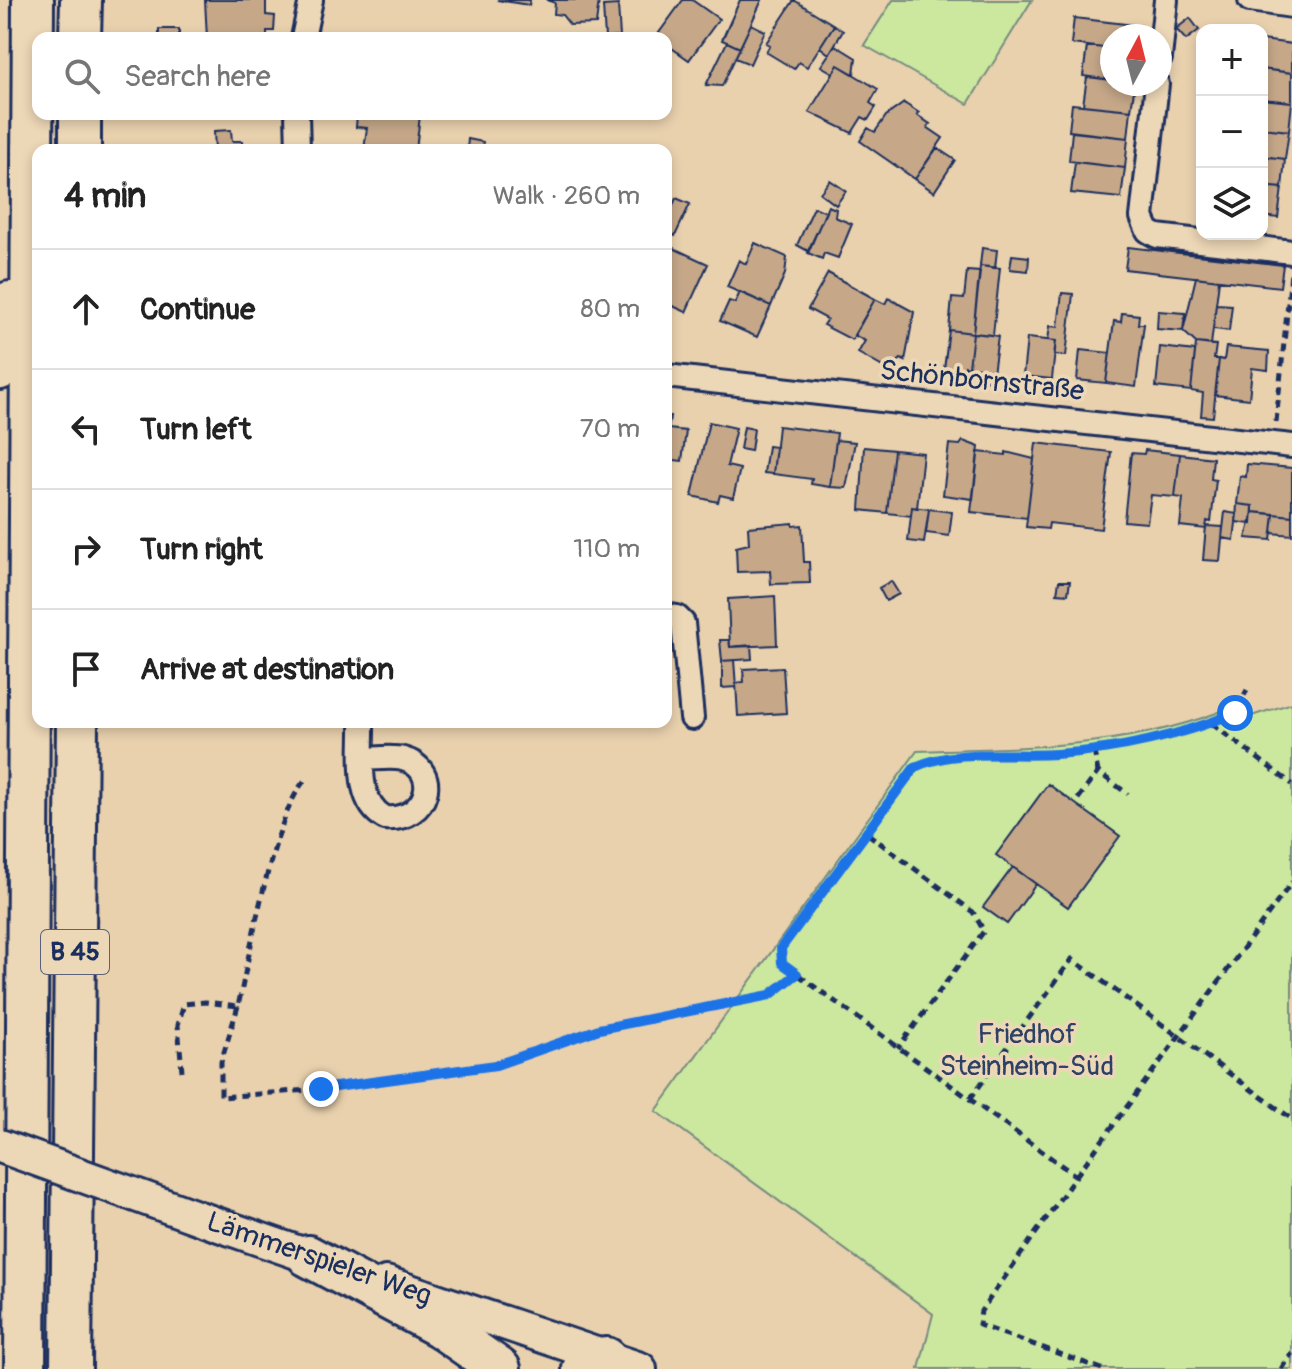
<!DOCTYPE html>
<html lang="en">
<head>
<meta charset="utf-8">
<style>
	:root { --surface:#fff; --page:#f6f6f6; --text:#222; --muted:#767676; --line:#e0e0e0 }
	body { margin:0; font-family:Pangolin,sans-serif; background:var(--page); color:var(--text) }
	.controls { position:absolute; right:24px; top:24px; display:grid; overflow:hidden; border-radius:16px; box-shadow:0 4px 12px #0003 }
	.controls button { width:72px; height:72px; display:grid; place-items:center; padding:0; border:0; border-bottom:2px solid var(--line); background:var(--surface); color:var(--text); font:40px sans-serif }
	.compass { position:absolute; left:1100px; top:24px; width:72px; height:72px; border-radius:50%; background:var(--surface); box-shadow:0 4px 12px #0003; rotate:7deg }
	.stop { position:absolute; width:24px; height:24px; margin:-18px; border:6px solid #1a73e8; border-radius:50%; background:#fff }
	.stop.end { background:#1a73e8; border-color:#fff; box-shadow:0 2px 8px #0008 }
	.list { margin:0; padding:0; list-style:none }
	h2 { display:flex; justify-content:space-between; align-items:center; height:104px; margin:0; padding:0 32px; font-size:34px }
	h2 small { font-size:26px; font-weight:400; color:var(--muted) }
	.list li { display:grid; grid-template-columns:52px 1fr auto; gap:24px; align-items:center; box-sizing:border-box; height:120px; padding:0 32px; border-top:2px solid var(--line) }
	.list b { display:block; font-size:30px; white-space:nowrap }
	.list em { font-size:26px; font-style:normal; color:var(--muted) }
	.icon { flex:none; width:44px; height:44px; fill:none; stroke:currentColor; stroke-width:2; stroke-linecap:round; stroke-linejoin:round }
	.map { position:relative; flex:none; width:1292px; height:1369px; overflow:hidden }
	.search { position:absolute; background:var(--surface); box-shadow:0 4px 12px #0003; left:32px; top:32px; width:640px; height:88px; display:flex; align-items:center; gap:20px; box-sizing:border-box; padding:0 28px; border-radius:16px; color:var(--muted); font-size:30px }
	.panel { position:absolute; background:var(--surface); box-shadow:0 4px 12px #0003; left:32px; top:144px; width:640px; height:584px; border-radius:16px }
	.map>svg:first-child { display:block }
	.green { fill:#cce79e; stroke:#748b7e; stroke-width:2 }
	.building { fill:#c6a889; stroke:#1b2f5e; stroke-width:2 }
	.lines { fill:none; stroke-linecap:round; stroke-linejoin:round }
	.street-casing { stroke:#1b2f5e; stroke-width:28 }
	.secondary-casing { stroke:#1b2f5e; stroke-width:38 }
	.highway-casing { stroke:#1b2f5e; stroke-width:46 }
	.path { stroke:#1b2f5e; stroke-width:5; stroke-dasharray:8 6; stroke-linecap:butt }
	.street { stroke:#ecd7b6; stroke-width:22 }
	.secondary { stroke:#ecd7b6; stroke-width:32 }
	.highway { stroke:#ecd7b6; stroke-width:40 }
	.secondary-bridge-casing { stroke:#1b2f5e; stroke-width:38; stroke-linecap:butt }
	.secondary-bridge { stroke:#ecd7b6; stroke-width:32 }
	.route { stroke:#1a73e8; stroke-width:10 }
	.labels { text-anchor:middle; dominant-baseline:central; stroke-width:7; stroke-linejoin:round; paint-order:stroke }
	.shield { fill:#ecd7b6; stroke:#5a6178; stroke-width:2 }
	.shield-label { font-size:26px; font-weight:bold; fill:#1b2f5e }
	.street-label { font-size:28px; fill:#1b2f5e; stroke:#ecd7b6 }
	.park-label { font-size:28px; fill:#2d4164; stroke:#ecd7b6 }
</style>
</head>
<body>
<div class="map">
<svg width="1292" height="1369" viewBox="0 0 1292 1369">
	<rect width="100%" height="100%" fill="#e9d1ae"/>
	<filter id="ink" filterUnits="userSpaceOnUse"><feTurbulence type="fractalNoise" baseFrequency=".0125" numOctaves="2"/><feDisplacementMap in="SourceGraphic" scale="16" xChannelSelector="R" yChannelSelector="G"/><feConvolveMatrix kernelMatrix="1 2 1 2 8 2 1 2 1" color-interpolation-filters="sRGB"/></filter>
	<g filter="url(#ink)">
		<path class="green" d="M893,0H1032L968,104L864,45Z
			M1292,703V1369H919L933,1314L656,1111L917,751C1025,747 1131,749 1232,707L1239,720Z"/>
		<path class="building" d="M205,0H266V15L275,16L274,31H267V38H207Z
			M497,0H530L529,5Z
			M547,0H599L596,24L570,25L562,15L554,14L555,3Z
			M683,0H692L719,19L689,60L666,44V38L656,37Z
			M740,0H762L740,48L722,40Z
			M794,0L834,25L807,67L799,62L794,69L766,52L770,45L766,43Z
			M618,5L620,37L605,38L603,6Z
			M1074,18L1142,26L1141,36H1112V49L1071,44Z
			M1190,18L1199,30L1186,40L1176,29Z
			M751,24L765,31L750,64L735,58Z
			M834,25L843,31L829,54L820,47Z
			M159,29H179V38H159Z
			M1262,40L1292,44V73L1262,69Z
			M727,42L740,48L735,58L722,86L706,85Z
			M835,45L856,58L854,74L838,65L833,73L821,66Z
			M1087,46L1112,49V80L1083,76Z
			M838,65L878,89L870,103L876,107L868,120L862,117L852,133L809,112Z
			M1262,69L1292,73V102L1262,99Z
			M1087,77L1112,80V84H1135L1131,110L1083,105Z
			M1262,99L1292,102L1289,131L1262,128Z
			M904,103L919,113L917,115L930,124L927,127L943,138L915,179L860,141L868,128L875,132L886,116Z
			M1072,104L1131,110L1128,138L1069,131Z
			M353,114H428L420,115L416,150H364L367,128L356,127L357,114Z
			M1262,128L1289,131L1285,159L1262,156Z
			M231,130L232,141H242V150H215L214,131Z
			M1072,132L1128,138L1125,168L1069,161Z
			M468,139L483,142L482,150H467Z
			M937,148L955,160L934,192L915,179Z
			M1262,156L1285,159L1282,188L1262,186Z
			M1075,162L1125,168L1121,198L1071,193Z
			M830,180L846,191L836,205L820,193Z
			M1262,186L1282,188L1278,218L1262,216Z
			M676,198L690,204L675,236L666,232V222Z
			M828,206L836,209L835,217L852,224L838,258L824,253L822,259L808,253Z
			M814,207L826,212L808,251L797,245Z
			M755,243L787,257L785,274L771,306L727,287L739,260L746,264Z
			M671,247L708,264L686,312L666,303V257Z
			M1128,247L1283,265L1280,287L1125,269Z
			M982,248L997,250L995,268L980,266Z
			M1012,255L1029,257L1028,271L1010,269Z
			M980,266L1000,268L993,335L973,333Z
			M967,271L980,272L973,333L949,330L952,298L964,299Z
			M828,273L875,299L852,340L823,325L827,319L808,309Z
			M1196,277L1219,280L1211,345L1196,343L1183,331Z
			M740,292L771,306L757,337L720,321L729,301L735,303Z
			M1062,293L1073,294L1066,356L1054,355L1056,341L1048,340L1050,326L1058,327Z
			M888,298L914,312L905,361L901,359L888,370L858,353L865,341L854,335L875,299L885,304Z
			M1216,304L1232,305L1229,331L1213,329Z
			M1158,311L1185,313L1183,331L1157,329Z
			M1122,313L1139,315L1138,324H1144L1136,387L1106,383L1114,321L1121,322Z
			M949,330L973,333L969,367L965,366V371L944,369Z
			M973,333L998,336L992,381L978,379L979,368L969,367Z
			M1027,338L1056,341L1052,379L1023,376Z
			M1196,343L1216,345L1214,359H1219L1213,417L1201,416L1203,393L1191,391Z
			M1160,347L1195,351L1191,391L1156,387Z
			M1226,347L1269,351L1268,370L1252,368L1249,399L1215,395L1219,359L1224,360Z
			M1080,350L1110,353L1106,383L1077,380Z
			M666,416H670L666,447Z
			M709,422L736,428L727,466L740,469L733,498L720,495L718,502L692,496Z
			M778,426L837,433L830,487L811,484L812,479L773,474Z
			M744,427L754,429L751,451L740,449Z
			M668,429L686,431L682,461L666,459Z
			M836,440L855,442L846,488L830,487Z
			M963,441L979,447L973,499L943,495L949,444L960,445Z
			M1036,443L1111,452L1101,529L1049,523L1048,529L1026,527Z
			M768,446L776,447L773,474L764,473Z
			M864,447L894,450L887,513L860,510Z
			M894,450L923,453L917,508L912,507L911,516L887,513Z
			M1145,450L1180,454L1175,497L1151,495L1147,523L1124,521L1131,453L1144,454Z
			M978,452L1006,455V452L1034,459L1027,518L971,512Z
			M1180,454L1213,458L1211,479L1216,480L1211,522L1207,521L1206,529L1180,526L1183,498L1175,497Z
			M1247,464L1292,468V516L1253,512V506L1237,504L1240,476L1246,477Z
			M1237,504L1253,506L1252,524L1236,522Z
			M912,507L929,509L924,543L908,541Z
			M929,509L952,512L949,536L926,533Z
			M1225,512L1237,514L1234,540L1222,538Z
			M1253,512L1274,514L1271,540L1246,538Z
			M1274,514L1292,516V535L1272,533Z
			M793,523V526L802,525L804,562H809L810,583L771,584L770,571L737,572L736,547L749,544L748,527Z
			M1206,526L1223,527L1220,561L1203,560Z
			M891,581L899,594L886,601L879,588Z
			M1059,581H1070L1068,594L1057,593Z
			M775,596L777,645L730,647L728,599Z
			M720,640H729L730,647L751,645L752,659L722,661Z
			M734,660L736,687L722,688V661Z
			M783,667L786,713L738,716L736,683L744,682L743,669Z
			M1048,784L1120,836L1068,907L996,855Z
			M1013,867L1036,884L1007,924L983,907Z"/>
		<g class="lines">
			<g class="street-casing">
				<path id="street" d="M1250,0L1292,6
					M303,38L311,0
					M1160,58L1166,0
					M1157,84L1142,217L1148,231L1157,236L1292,252
					M297,114L298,150
					M666,376L1292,446
					M666,615L677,617L683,623L692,718
					M362,722C363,754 354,801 385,818C429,822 442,769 403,759C391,756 375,759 363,759"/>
			</g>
			<g class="secondary-casing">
				<path id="secondary" d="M202,1219L331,1264
					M386,1283L640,1369"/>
			</g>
			<g class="highway-casing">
				<path id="highway" d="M80,38L81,0
					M80,150V114
					M0,369L10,302
					M308,1256L440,1327L500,1369
					M25,1369L33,0
					M71,1369L77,722
					M583,1369L593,1361L606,1358L617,1369"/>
			</g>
			<path class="path" d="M1276,422L1291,273
				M1212,724L1292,784
				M1094,751L1098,772
				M1078,799L1098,772L1128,794
				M868,834L973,912L984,931L898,1048
				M238,1006L221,1062V1097L321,1089L496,1065L599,1029L770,995L797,974
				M182,1071L178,1025L184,1004L205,1002L238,1006C250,955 274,808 308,777
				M970,1099L1072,959L1292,1119
				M1076,1176L1292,882
				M1102,1369L979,1325L981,1311L1076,1176L782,963L781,948L915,767C956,748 1011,757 1056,754C1119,750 1177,737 1235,713L1247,690
				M1281,1369L1292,1353"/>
			<use href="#street" class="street"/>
			<use href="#secondary" class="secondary"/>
			<use href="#highway" class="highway"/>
			<g class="secondary-bridge-casing">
				<path id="secondary-bridge" d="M0,1146L202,1219"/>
			</g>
			<use href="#secondary-bridge" class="secondary-bridge"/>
		</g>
	</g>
	<g class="lines" filter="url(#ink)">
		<path class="route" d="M321,1089L496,1065L599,1029L770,995L797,974L782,963L781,948L915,767C956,748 1011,757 1056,754C1118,750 1177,737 1235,713"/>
	</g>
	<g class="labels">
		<rect class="shield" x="41" y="930" width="68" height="44" rx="6"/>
		<g class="shield-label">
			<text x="75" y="952">B 45</text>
		</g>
		<g class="street-label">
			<text transform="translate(982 381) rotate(6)">Schönbornstraße</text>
			<text transform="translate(319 1259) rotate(19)">Lämmerspieler Weg</text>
		</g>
		<g class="park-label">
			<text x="1027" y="1034">Friedhof<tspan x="1027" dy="32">Steinheim-Süd</tspan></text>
		</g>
	</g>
</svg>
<div class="controls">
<button>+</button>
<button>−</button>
<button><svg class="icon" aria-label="layers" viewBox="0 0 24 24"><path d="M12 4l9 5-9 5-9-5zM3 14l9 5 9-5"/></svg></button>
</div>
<svg class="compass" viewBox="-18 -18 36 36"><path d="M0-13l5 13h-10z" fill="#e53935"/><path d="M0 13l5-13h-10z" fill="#767676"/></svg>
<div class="stop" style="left:1235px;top:713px"></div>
<div class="stop end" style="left:321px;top:1089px"></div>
<div class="search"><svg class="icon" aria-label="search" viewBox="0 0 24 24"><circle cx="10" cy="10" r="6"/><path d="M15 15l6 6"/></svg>Search here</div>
<section class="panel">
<h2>4 min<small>Walk · 260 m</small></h2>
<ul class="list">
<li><svg class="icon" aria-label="ahead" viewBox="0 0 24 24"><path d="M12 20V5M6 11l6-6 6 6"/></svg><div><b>Continue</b></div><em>80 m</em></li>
<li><svg class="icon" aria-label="left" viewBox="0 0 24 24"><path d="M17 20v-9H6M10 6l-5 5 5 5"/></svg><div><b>Turn left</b></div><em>70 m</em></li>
<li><svg class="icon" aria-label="right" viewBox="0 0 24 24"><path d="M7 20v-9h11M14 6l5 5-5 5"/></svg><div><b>Turn right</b></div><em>110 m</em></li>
<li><svg class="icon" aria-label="arrive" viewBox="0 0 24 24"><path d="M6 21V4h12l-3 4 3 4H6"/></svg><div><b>Arrive at destination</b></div></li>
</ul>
</section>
</div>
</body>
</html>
